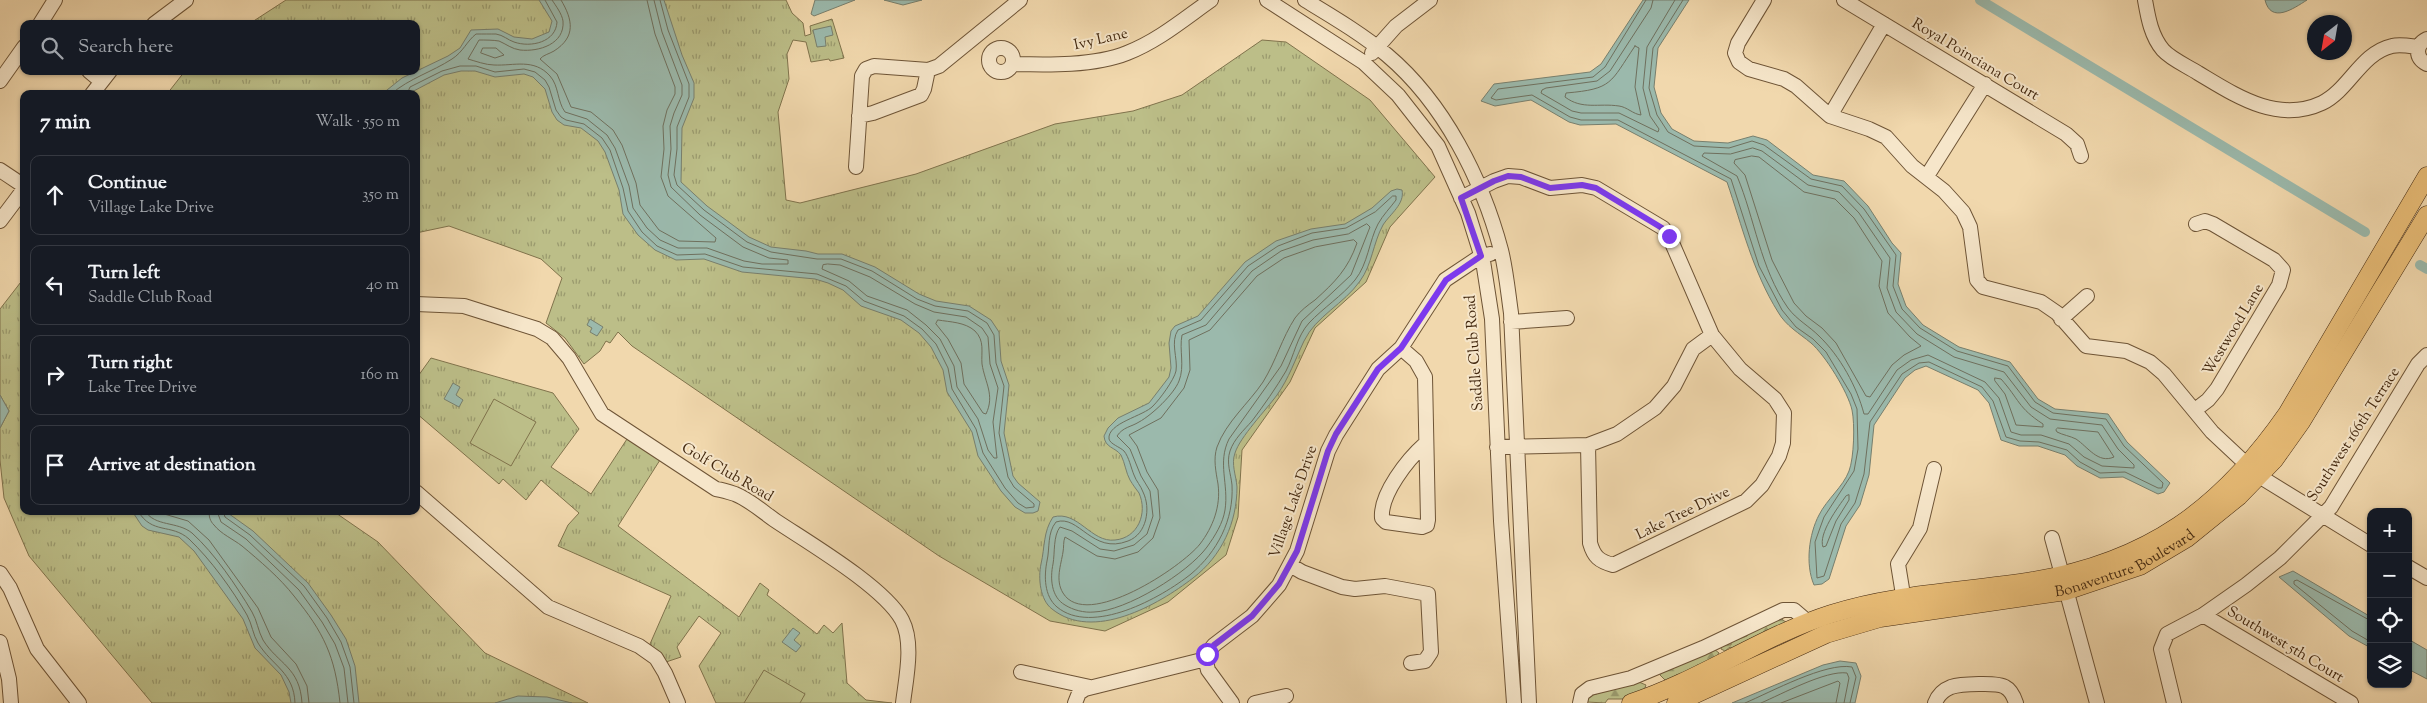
<!DOCTYPE html>
<html lang="en">
<head>
<meta charset="utf-8">
<style>
	:root { --surface:#171b24; --page:#20242c; --text:#f1f3f6; --muted:#9ea1a6; --line:#363941 }
	body { margin:0; font-family:"Sorts Mill Goudy",serif; background:var(--page); color:var(--text) }
	.controls { position:absolute; right:15px; bottom:15px; display:grid; overflow:hidden; border-radius:10px; box-shadow:0 1px 4px #0004 }
	.controls button { width:45px; height:45px; display:grid; place-items:center; padding:0; border:0; border-bottom:1px solid var(--line); background:var(--surface); color:var(--text); font:25px sans-serif }
	.compass { position:absolute; left:2307px; top:15px; width:45px; height:45px; border-radius:50%; background:var(--surface); box-shadow:0 1px 4px #0004; rotate:211deg }
	.stop { position:absolute; width:15px; height:15px; margin:-11px; border:4px solid #7c3aed; border-radius:50%; background:#fff }
	.stop.end { background:#7c3aed; border-color:#fff; box-shadow:0 1px 5px #0008 }
	.list { margin:0; padding:0; list-style:none }
	h2 { display:flex; justify-content:space-between; align-items:center; height:65px; margin:0; padding:0 20px; font-size:21px }
	h2 small { font-size:16px; font-weight:400; color:var(--muted) }
	.list li { display:grid; grid-template-columns:32px 1fr auto; gap:15px; align-items:center; box-sizing:border-box; height:80px; margin:0 10px 10px; padding:0 10px; border:1px solid var(--line); border-radius:10px }
	.list b { display:block; font-size:19px; white-space:nowrap }
	.list p { margin:0; font-size:16px; white-space:nowrap; color:var(--muted) }
	.list em { font-size:16px; font-style:normal; color:var(--muted) }
	.icon { flex:none; width:28px; height:28px; fill:none; stroke:currentColor; stroke-width:2; stroke-linecap:round; stroke-linejoin:round }
	.map { position:relative; flex:none; width:2427px; height:703px; overflow:hidden }
	.search { position:absolute; background:var(--surface); box-shadow:0 1px 4px #0004; left:20px; top:20px; width:400px; height:55px; display:flex; align-items:center; gap:12px; box-sizing:border-box; padding:0 18px; border-radius:10px; color:var(--muted); font-size:19px }
	.panel { position:absolute; background:var(--surface); box-shadow:0 1px 4px #0004; left:20px; top:90px; width:400px; height:425px; border-radius:10px }
	.map>svg:first-child { display:block }
	.grass { fill:url(#grass-tufts); stroke:#80734c }
	.forest { fill:url(#forest-firs); stroke:#80734c }
	.pitch { fill:#bcbe88; stroke:#80734c }
	.water { fill:#9bb9ac; stroke:#787f6d }
	.lines { fill:none; stroke-linecap:round; stroke-linejoin:round }
	.shore { stroke:#6f705e; stroke-width:1 }
	.canal { stroke:#9bb9ac; stroke-width:10 }
	.minor-casing { stroke:#6e5436; stroke-width:16 }
	.major-casing { stroke:#43280f; stroke-width:19 }
	.minor { stroke:#f6e6ca; stroke-width:14 }
	.major { stroke:#e8bc76; stroke-width:18 }
	.route { stroke:#7c3aed; stroke-width:6 }
	.labels { text-anchor:middle; dominant-baseline:central; stroke-width:4; stroke-linejoin:round; paint-order:stroke }
	.street-label { font-size:15px; fill:#43280f; stroke:#f6e6ca }
</style>
</head>
<body>
<div class="map">
<svg width="2427" height="703" viewBox="0 0 2427 703">
	<defs>
		<pattern id="grass-tufts" width="24" height="20" patternUnits="userSpaceOnUse" patternTransform="scale(1.25)"><rect width="24" height="20" fill="#bcbe88"/><path d="M3 7l-1-3M5 7V3M7 7l1-3M15 17l-1-3M17 17v-4M19 17l1-3" fill="none" stroke="#9a9a6e"/></pattern>
		<pattern id="forest-firs" width="22" height="20" patternUnits="userSpaceOnUse" patternTransform="scale(1.25)"><rect width="22" height="20" fill="#bcbe88"/><path d="M5 1l3.5 6h-7zM16 11l3.5 6h-7z" fill="#9a9a6e"/></pattern>
	</defs>
	<rect width="100%" height="100%" fill="#f1d8ad"/>
	<filter id="stains"><feTurbulence type="fractalNoise" baseFrequency=".004" numOctaves="4"/><feColorMatrix values="0 0 0 0 .2 0 0 0 0 .09 0 0 0 0 .02 0 0 0 .5 -.17"/></filter>
	<radialGradient id="worn" r=".72"><stop offset=".6" stop-color="#630" stop-opacity="0"/><stop offset="1" stop-color="#630" stop-opacity=".3"/></radialGradient>
	<path class="grass" d="M286,0H786L792,13L803,23L805,36L811,34L810,26L832,19L844,58L830,61L829,59L811,62L806,42L793,40L787,54L789,79L778,112L786,200L800,203L916,174L1055,124L1133,111L1182,95L1262,40L1286,42L1370,100L1435,177L1390,227L1366,282L1315,328L1290,382L1242,450L1238,517L1226,555L1168,602L1105,631L1050,621L939,556L632,346L618,332L610,343L606,341L600,351L584,364L565,338L546,323L562,278L541,259L449,226L416,233V94H167L185,71H416V24H249Z
		M24,278V511H333L378,542L485,653L588,703H152L29,556L4,498L0,460V428L9,411L0,395V309Z
		M431,358L553,393L579,429L551,467L591,494L627,439L660,460L618,526L739,617L760,583L769,590L767,595L817,634L824,625L833,633L842,623L847,683L866,700L892,703H716L699,666L721,633L699,616L677,647L681,657L666,662L650,644L671,596L558,546L568,525L579,513L541,480L526,500L503,479L499,484L416,413V379Z"/>
	<path class="forest" d="M1779,617L1787,623L1733,649L1730,647L1725,651L1721,649L1722,644L1731,645V642L1747,636L1752,630Z
		M1714,649L1719,653L1717,656L1679,676L1676,675L1674,679L1666,681L1660,675V670L1676,667L1706,650Z
		M1634,680L1646,685L1644,690L1624,699H1608L1605,703L1587,702L1588,697Z"/>
	<path class="pitch" d="M494,399L536,422L511,466L470,443Z
		M764,670L805,694L800,703H744Z"/>
	<path class="water" d="M539,0H664L682,55L694,83V98L682,128L681,182L707,206L749,237L771,247L806,251L818,254H842L875,267L919,294L936,301L969,306L991,320L999,332L1001,361L1009,385L1004,433L1013,476L1018,483L1040,502L1038,511L1033,513H1025L1015,507L1001,491L978,456L972,432L947,392L943,370L931,347L919,333L901,320L861,306L843,290L828,283L815,279L742,272L704,259L676,260L655,250L638,235L623,214L619,190L605,152L598,141L581,128L564,125L557,120L552,112L545,89L533,77L524,74L495,77L475,71H461L444,75L408,94H382L402,78L448,56L460,48L471,30L498,29L514,37L532,39L549,32L552,21Z
		M815,0H855L814,16L811,14Z
		M884,0H922L903,5Z
		M1643,0H1689L1658,48L1654,87L1661,113L1672,129L1694,141L1728,143L1753,136L1767,140L1813,175L1844,181L1868,206L1892,243L1901,253L1898,284L1906,306L1923,325L1959,347L2010,362L2038,399L2055,409L2108,414L2127,442L2170,483L2164,492L2158,494L2123,477L2100,478L2077,466L2065,455L2038,446H2019L2001,440L1989,403L1978,390L1926,366L1915,370L1905,378L1874,425L1869,475L1860,505L1846,526L1829,579L1822,584L1814,585C1805,564 1809,534 1819,515C1827,499 1843,487 1849,471C1854,458 1855,424 1852,410C1848,392 1825,355 1811,343C1799,333 1786,326 1778,312C1753,272 1742,226 1727,182L1616,124L1580,125L1569,122L1531,100L1495,106L1481,101L1494,84L1590,72L1601,64Z
		M2265,0H2307C2293,9 2271,24 2265,0Z
		M831,26L833,35L825,37L826,46L817,47L813,30Z
		M1397,189L1402,190C1405,204 1390,214 1383,225C1373,243 1372,265 1360,281C1344,304 1316,316 1304,341C1295,360 1289,378 1277,395C1266,410 1240,437 1235,453C1231,464 1236,475 1237,487C1237,522 1222,556 1193,578C1158,605 1093,642 1052,609C1040,600 1038,578 1041,564C1045,547 1043,532 1053,517C1078,510 1091,543 1115,540C1138,538 1148,513 1139,493C1136,489 1133,485 1130,480C1126,473 1125,463 1121,455C1115,447 1105,448 1104,436L1108,428L1118,418L1149,403L1169,377L1171,368L1169,343L1171,331L1175,326L1198,316L1245,262L1276,241L1311,229L1345,224L1372,208L1391,191Z
		M590,319L603,327L597,336L590,332L592,328L587,325Z
		M453,383L460,387L456,395L463,400L459,407L444,399Z
		M0,395L9,411L0,428Z
		M132,511H225L253,531L308,583L331,615L346,639L355,666L359,703H291L289,692L281,675L255,648L243,619L194,551L179,537L148,530L142,526Z
		M2293,571L2371,617V648L2349,636L2279,577Z
		M793,628L800,633L794,640L801,646L796,652L782,642Z
		M2408,639L2427,650V679L2408,669Z
		M1840,661L1856,663L1861,676L1855,703H1732L1823,665Z
		M518,696L547,697L572,703H495Z"/>
	<g class="lines">
		<path class="shore" d="M552,0C556,6 562,14 563,21C565,44 539,52 520,50C512,49 506,44 499,41C493,40 485,40 479,40L468,59C475,61 486,65 494,65C514,66 534,58 550,76C559,86 557,101 565,112L587,119L607,135L615,148L629,186L633,208L647,228L660,240L678,248H707L744,261L762,264H788V260L769,258L743,247L700,215L671,187L668,175L671,149L670,126L674,113L682,95V85L662,32L654,0
			M561,0C573,20 576,37 554,51C549,54 543,55 540,59L557,74L571,107L591,112L613,130L622,145L636,183L640,205L659,230L679,241L715,242L716,238L668,196L661,177L664,149L663,126L667,110L675,94V87L655,34L647,0
			M1646,0L1605,67L1593,77L1498,89L1491,98L1496,100L1532,95L1570,117L1581,120H1618L1731,179L1759,266L1782,310L1796,327L1813,339L1826,352L1851,394L1857,409L1858,449L1854,471L1824,517L1820,528L1815,542L1817,578L1824,576L1841,524L1855,503L1864,474L1870,422L1902,374L1919,363L1929,362L1982,387L1993,401L2006,437L2020,441L2039,442L2067,450L2080,462L2100,473L2125,472L2158,488H2162L2163,483L2124,446L2106,419L2053,413L2035,402L2008,366L1957,351L1920,328L1902,309L1893,286L1896,255L1864,209L1842,186L1811,179L1764,145L1752,141L1729,148L1694,146L1668,132L1657,115L1649,88L1653,48L1683,0
			M1653,0L1651,8L1610,71L1597,81L1546,88L1542,90L1541,93L1572,111L1581,113H1619L1658,132L1659,129L1650,116L1643,88L1647,47L1675,0
			M1635,46L1639,48L1635,87L1641,115C1633,114 1627,107 1619,106C1599,103 1582,110 1565,97L1566,93C1613,89 1610,83 1635,46Z
			M483,48H496L504,55L495,58L481,53Z
			M391,94C410,78 432,72 452,59C463,52 467,41 476,34C483,34 490,34 496,34C503,35 508,40 514,42C531,48 556,42 557,22L545,0
			M407,94L410,87L442,71L460,66H476L495,72L524,69L535,72L545,80L549,87L556,110L561,117L566,120L584,124L602,138L610,150L623,188L628,211L642,232L657,246L677,255L705,254L743,267L817,274L846,286L864,301L904,316L922,329L936,344L948,368L952,389L976,429L983,453L1005,488L1018,503L1026,508L1034,507V504L1014,487L1008,477L999,433L1004,386L996,363L994,335L987,323L968,311L935,306L917,299L872,271L841,259H817L771,252L747,242L704,210L677,185L674,175L677,149V127L689,97V84L668,30L660,0
			M1753,148L1762,151L1808,185L1839,192L1859,213L1890,258L1887,288L1896,312L1917,334L1954,357L2004,372L2031,407L2050,419L2102,425L2118,449L2134,465V468L2102,466L2084,457L2069,444L2041,435H2021L2011,432L1999,398L1985,382L1928,355L1911,360L1897,370L1868,414H1864C1857,387 1840,356 1819,336C1809,326 1797,320 1788,308C1760,268 1755,219 1737,176L1702,156L1704,153L1730,154Z
			M1752,156L1759,157L1804,192L1835,199L1854,218L1882,261L1879,286L1888,313L1910,337L1921,346L1904,355L1892,365L1870,397L1866,396L1836,343L1822,328L1806,316L1794,303L1772,260L1745,175L1734,163L1735,160Z
			M1393,196H1396V200C1390,208 1383,215 1378,224C1369,241 1368,264 1355,280C1342,296 1323,308 1309,323C1297,336 1294,356 1286,371C1276,388 1264,405 1252,421C1244,430 1234,439 1230,451C1226,463 1231,474 1232,485C1234,520 1217,552 1191,574C1161,598 1092,636 1057,607C1044,596 1044,576 1047,561C1050,548 1047,533 1056,522C1079,514 1092,555 1128,541C1147,534 1151,508 1143,492C1141,486 1136,481 1134,475C1131,468 1129,457 1124,451C1120,447 1110,444 1109,439C1107,423 1144,416 1153,406C1160,399 1174,380 1176,371C1178,358 1170,342 1178,330L1201,320L1248,266L1278,246L1312,233L1346,228L1375,212Z
			M1367,224L1370,227L1351,275L1302,321L1281,366L1229,439C1217,463 1229,484 1225,510C1223,523 1215,536 1207,547C1188,573 1126,611 1094,612C1084,613 1073,610 1065,605C1051,597 1050,578 1053,564C1055,553 1053,536 1060,527L1072,531L1100,549L1114,551L1134,545L1147,534L1153,516L1150,491L1141,476L1130,449L1117,436C1123,427 1131,427 1139,422C1152,415 1174,394 1179,381C1185,366 1179,350 1182,335L1206,325L1252,271L1281,251L1313,240L1348,234Z
			M1354,240L1357,243C1348,269 1335,282 1315,300C1308,305 1300,311 1295,318C1282,338 1276,361 1263,382C1249,403 1226,422 1217,447C1213,459 1216,472 1218,484C1221,506 1213,527 1200,544C1182,567 1086,631 1063,593C1055,580 1061,565 1063,552C1064,547 1063,542 1065,537L1097,556L1115,559L1138,552L1153,538L1160,518L1158,490L1147,472L1137,446L1129,435L1161,418L1184,388L1190,370L1189,340L1210,330L1257,276L1284,258L1315,247Z
			M828,264L840,265L870,277L915,304L934,312L966,317L982,328L988,337L990,364L998,388L993,422L997,458H994L988,450L978,419L957,387L954,366L940,339L926,325L907,310L867,296L849,281L822,269L823,265Z
			M938,320C950,322 965,322 975,331C985,341 981,352 982,364C985,383 995,395 986,414L983,413L964,384L961,363L948,339L936,324Z
			M1995,378L2001,379C2019,399 2018,408 2043,424V427L2016,425L2005,394L1995,381Z
			M2058,428L2098,432L2114,457C2098,464 2088,447 2076,439C2070,436 2063,435 2057,432L2056,430Z
			M1849,495V500L1836,521L1826,546L1823,547C1818,534 1838,507 1846,496Z
			M138,511C152,535 171,523 189,539C211,560 232,589 247,615C252,624 253,635 258,643C272,666 294,672 295,703
			M145,511C155,527 177,521 192,533C215,554 236,585 252,612C257,620 258,631 263,640C278,664 300,667 302,703
			M154,511L188,521L209,540L258,608L271,637L296,664L307,686L309,703
			M209,511C209,517 210,521 214,525C221,534 233,539 242,546C260,561 280,578 294,596C324,633 335,656 340,703
			M217,511L221,522L246,539L299,590L322,622L335,644L344,668L348,703
			M223,511L225,517L250,535L304,586L327,618L341,642L350,667L354,703
			M2371,621L2297,580L2294,581V584L2352,631L2371,642
			M1745,703C1771,692 1826,662 1852,667L1856,677L1850,703
			M1761,703C1782,694 1826,670 1847,673L1849,678L1844,703
			M1781,703L1838,681L1840,683L1836,703"/>
		<path class="canal" d="M1980,0L2365,232
			M2420,265L2427,269"/>
		<g class="minor-casing">
			<path id="minor" d="M1267,0L1363,62L1398,95L1438,146L1468,213L1483,261L1492,319L1501,521L1514,703
				M1305,0C1333,17 1362,34 1387,55C1444,103 1482,179 1501,250C1506,270 1508,292 1511,313L1529,703
				M1764,0L1738,43L1735,53L1739,62L1749,69L1784,79L1796,86L1830,116L1869,129L1886,137L1912,166L1944,191L1963,212L1970,227L1977,280L1983,287L2041,302L2057,313L2086,346L2126,351L2150,362L2164,374L2212,432L2259,476L2371,545
				M1844,0L2066,134L2077,144L2081,156
				M2145,0C2148,17 2151,36 2163,50C2171,59 2187,66 2198,73C2235,95 2277,124 2322,103C2349,90 2361,53 2392,46C2400,44 2410,46 2418,47
				M40,24L55,0
				M154,24L186,0
				M2427,39C2415,45 2415,58 2427,64
				M989 60a12 12 0 1 1 24 0a12 12 0 1 1-24 0Z
				M1372,53L1396,26L1430,0
				M1013,64C1048,65 1095,66 1127,53C1158,41 1184,19 1211,0
				M89,71L101,81
				M0,81L24,47
				M92,94L110,71
				M859,116L873,113L921,95L924,89L928,70
				M1830,116L1884,24
				M856,167L862,76L866,69L874,66L928,70L939,66L1020,0
				M0,170L24,186
				M1927,176L1985,84
				M1461,198L1494,181L1508,176L1521,177L1550,188L1582,185L1596,188L1663,228L1669,236L1712,335L1740,369L1775,399L1784,413L1783,443L1779,456L1762,485L1746,501L1613,565C1599,561 1594,557 1590,543L1588,445
				M0,221L24,189
				M416,304L464,306L537,329L552,338L569,358L602,414L716,489C722,490 729,492 735,494C750,500 763,512 776,521C809,543 884,587 902,620C914,643 906,678 903,703
				M2061,319L2087,296
				M1511,322L1567,318
				M1401,348L1416,361L1425,377L1428,520L1427,525L1422,527L1386,522L1382,518C1380,494 1408,459 1425,444
				M2195,410L2208,400L2217,389L2279,285L2283,270L2274,260L2213,224L2205,221L2196,224
				M1497,447L1588,445L1617,434L1655,408L1674,386L1693,349L1712,335
				M416,492L548,607L639,646L656,658L665,673L678,703
				M2052,538L2097,703
				M1290,565L1302,572L1342,587L1355,589L1385,586L1428,594L1431,652L1425,661L1411,663
				M2408,567L2427,578
				M0,573L10,588L37,649L79,703
				M1905,607L1898,564L1920,528L1934,469
				M2203,615L2351,703
				M0,642L9,679L11,703
				M1021,672L1090,687
				M1075,703L1079,693L1085,689L1206,659
				M1232,703L1208,670L1206,662L1209,651L1214,645L1252,616L1279,585L1297,551L1328,451L1336,435L1378,369L1401,348L1445,280L1481,256L1490,254
				M1255,703L1286,696
				M1580,703L1582,694L1590,688L1631,678L1703,648L1783,610H1794L1808,622
				M1935,703C1938,695 1943,690 1951,687C1960,684 1998,682 2005,687C2011,690 2014,697 2016,703
				M2174,703L2161,649L2167,634L2203,615L2246,585L2280,558L2331,507L2418,364L2427,355"/>
		</g>
		<g class="major-casing">
			<g id="major">
				<path d="M1631,703C1701,680 1762,636 1831,614C1897,593 1965,592 2033,581C2148,562 2221,509 2287,414L2427,176"/>
				<path id="s1" d="M1676,703L1826,634L1880,618L2066,591L2140,566L2187,538L2239,496L2274,460L2301,422L2427,215"/>
			</g>
		</g>
		<use href="#minor" class="minor"/>
		<use href="#major" class="major"/>
	</g>
	<g class="lines">
		<path class="route" d="M1207,654L1214,645L1252,616L1279,584L1297,551L1328,451L1336,434L1378,369L1401,348L1446,280L1481,256L1461,198L1494,181L1508,176L1521,177L1550,188L1582,185L1596,188L1662,228L1669,236"/>
	</g>
	<g class="labels">
		<g class="street-label">
			<text transform="translate(1101 40) rotate(-13)">Ivy Lane</text>
			<text transform="translate(1975 60) rotate(31)">Royal Poinciana Court</text>
			<text transform="translate(2234 330) rotate(-59)">Westwood Lane</text>
			<text transform="translate(1475 353) rotate(-94)">Saddle Club Road</text>
			<text transform="translate(2354 435) rotate(-57)">Southwest 166th Terrace</text>
			<text transform="translate(727 473) rotate(30)">Golf Club Road</text>
			<text transform="translate(1294 502) rotate(-71)">Village Lake Drive</text>
			<text transform="translate(1683 514) rotate(-26)">Lake Tree Drive</text>
			<text stroke="none"><textPath href="#s1" startOffset="474">Bonaventure Boulevard</textPath></text>
			<text transform="translate(2285 645) rotate(31)">Southwest 5th Court</text>
		</g>
	</g>
	<rect width="100%" height="100%" filter="url(#stains)"/>
	<rect width="100%" height="100%" fill="url(#worn)"/>
</svg>
<div class="controls">
<button>+</button>
<button>−</button>
<button><svg class="icon" aria-label="locate" viewBox="0 0 24 24"><circle cx="12" cy="12" r="6"/><path d="M12 2v4M12 18v4M2 12h4M18 12h4"/></svg></button>
<button><svg class="icon" aria-label="layers" viewBox="0 0 24 24"><path d="M12 4l9 5-9 5-9-5zM3 14l9 5 9-5"/></svg></button>
</div>
<svg class="compass" viewBox="-18 -18 36 36"><path d="M0-13l5 13h-10z" fill="#e53935"/><path d="M0 13l5-13h-10z" fill="#9ea1a6"/></svg>
<div class="stop" style="left:1207px;top:654px"></div>
<div class="stop end" style="left:1669px;top:236px"></div>
<div class="search"><svg class="icon" aria-label="search" viewBox="0 0 24 24"><circle cx="10" cy="10" r="6"/><path d="M15 15l6 6"/></svg>Search here</div>
<section class="panel">
<h2>7 min<small>Walk · 550 m</small></h2>
<ul class="list">
<li><svg class="icon" aria-label="ahead" viewBox="0 0 24 24"><path d="M12 20V5M6 11l6-6 6 6"/></svg><div><b>Continue</b><p>Village Lake Drive</p></div><em>350 m</em></li>
<li><svg class="icon" aria-label="left" viewBox="0 0 24 24"><path d="M17 20v-9H6M10 6l-5 5 5 5"/></svg><div><b>Turn left</b><p>Saddle Club Road</p></div><em>40 m</em></li>
<li><svg class="icon" aria-label="right" viewBox="0 0 24 24"><path d="M7 20v-9h11M14 6l5 5-5 5"/></svg><div><b>Turn right</b><p>Lake Tree Drive</p></div><em>160 m</em></li>
<li><svg class="icon" aria-label="arrive" viewBox="0 0 24 24"><path d="M6 21V4h12l-3 4 3 4H6"/></svg><div><b>Arrive at destination</b></div></li>
</ul>
</section>
</div>
</body>
</html>
